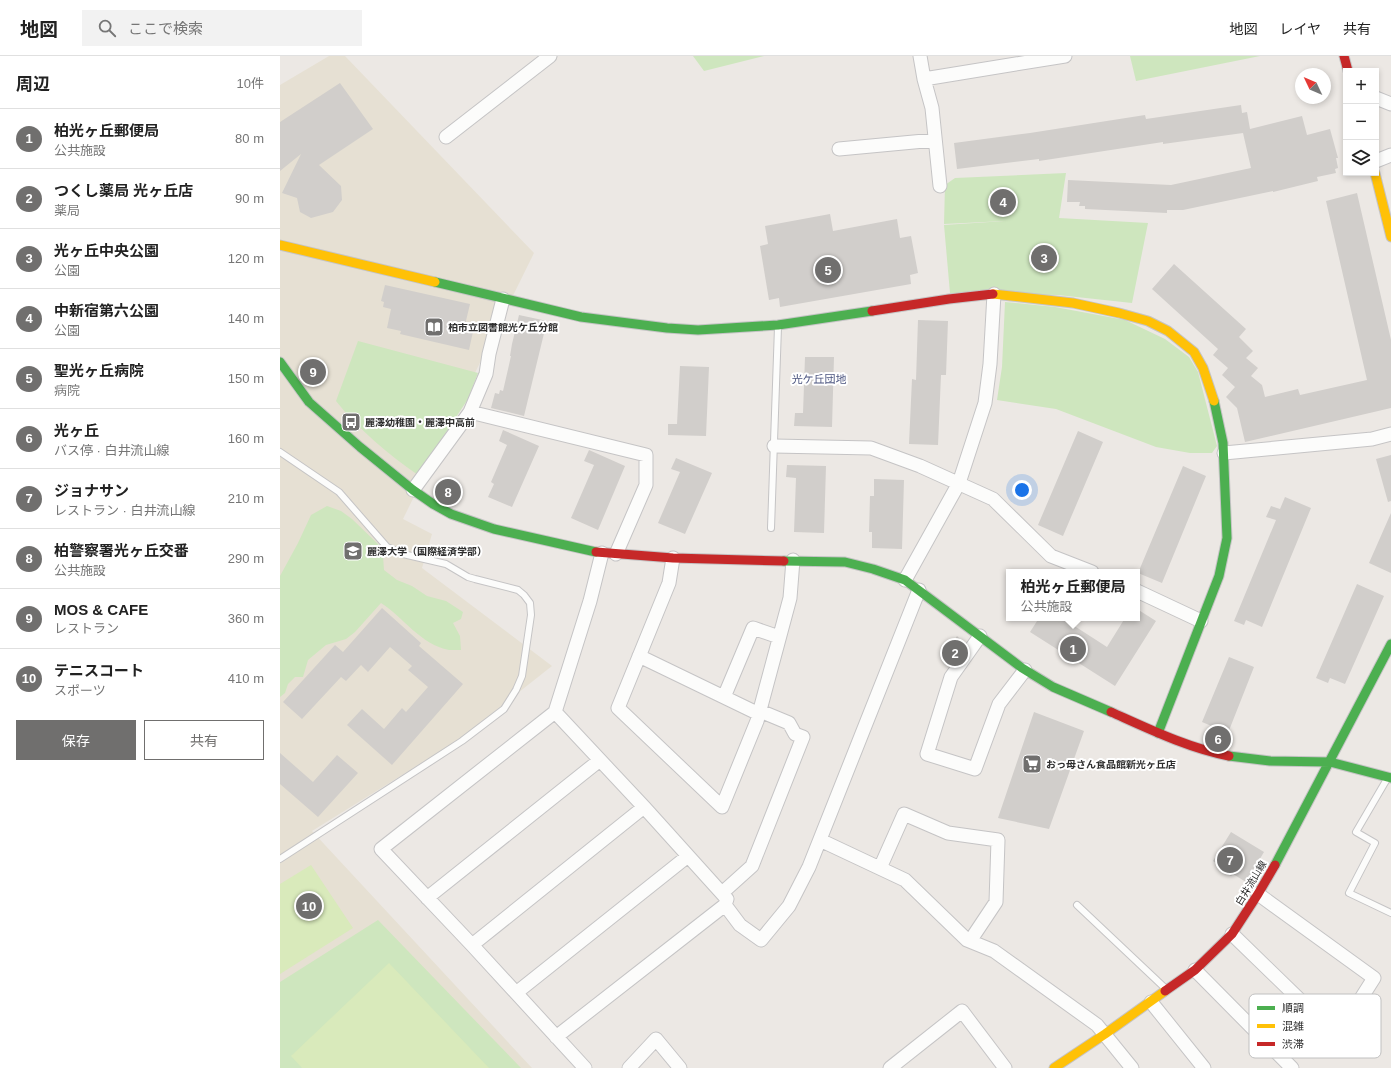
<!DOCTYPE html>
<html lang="ja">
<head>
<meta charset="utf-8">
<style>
	:root { --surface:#fff; --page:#f2f2f2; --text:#222; --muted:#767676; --line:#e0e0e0; --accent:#706f6e }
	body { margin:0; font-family:Arial,"Noto Sans JP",sans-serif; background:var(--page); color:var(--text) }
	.controls { position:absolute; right:12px; top:12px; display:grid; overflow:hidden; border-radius:0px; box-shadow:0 2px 6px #0003 }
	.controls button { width:36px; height:36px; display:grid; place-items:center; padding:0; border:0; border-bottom:1px solid var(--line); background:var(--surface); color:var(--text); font:20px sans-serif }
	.compass { position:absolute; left:1015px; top:12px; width:36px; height:36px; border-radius:50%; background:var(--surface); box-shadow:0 2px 6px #0003; rotate:314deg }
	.you { position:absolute; left:742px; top:434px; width:14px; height:14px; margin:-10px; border:3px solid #fff; border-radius:50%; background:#1a73e8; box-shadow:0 0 0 6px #1a73e833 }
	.badge { display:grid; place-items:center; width:26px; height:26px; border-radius:50%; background:var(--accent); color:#fff; font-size:13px; font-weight:700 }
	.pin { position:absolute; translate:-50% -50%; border:2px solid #fff; box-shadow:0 1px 4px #0006 }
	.popup { position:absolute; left:726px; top:513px; width:134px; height:52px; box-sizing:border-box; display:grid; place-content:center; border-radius:0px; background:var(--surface); filter:drop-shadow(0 1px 3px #0005); font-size:13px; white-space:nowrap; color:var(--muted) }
	.popup b { font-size:15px; color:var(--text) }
	.popup::after { content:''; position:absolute; left:50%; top:100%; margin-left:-8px; border:8px solid transparent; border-top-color:var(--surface) }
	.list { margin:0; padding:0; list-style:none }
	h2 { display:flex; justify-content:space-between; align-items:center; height:52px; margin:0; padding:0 16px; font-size:17px }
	h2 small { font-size:13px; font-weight:400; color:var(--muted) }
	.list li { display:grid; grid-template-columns:26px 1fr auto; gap:12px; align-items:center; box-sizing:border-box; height:60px; padding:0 16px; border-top:1px solid var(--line) }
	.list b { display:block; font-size:15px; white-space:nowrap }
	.list p { margin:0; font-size:13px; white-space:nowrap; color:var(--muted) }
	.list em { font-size:13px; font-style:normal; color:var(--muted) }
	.actions { display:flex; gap:8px; padding:12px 16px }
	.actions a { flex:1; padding:9px 0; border:1px solid var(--accent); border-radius:0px; text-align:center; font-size:14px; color:var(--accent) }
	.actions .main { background:var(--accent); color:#fff }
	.icon { flex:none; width:22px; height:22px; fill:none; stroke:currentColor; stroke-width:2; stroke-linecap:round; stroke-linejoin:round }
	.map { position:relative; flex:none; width:1111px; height:1012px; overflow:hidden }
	header { display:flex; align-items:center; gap:24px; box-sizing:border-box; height:56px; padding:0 20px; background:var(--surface); border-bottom:1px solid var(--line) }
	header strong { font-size:19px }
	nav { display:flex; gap:22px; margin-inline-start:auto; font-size:14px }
	.search { width:280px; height:36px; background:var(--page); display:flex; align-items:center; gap:10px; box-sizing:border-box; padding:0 14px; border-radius:0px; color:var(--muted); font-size:15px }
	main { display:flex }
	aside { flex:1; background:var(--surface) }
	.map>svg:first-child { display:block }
	.education { fill:#e6e0d3 }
	.green { fill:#cee6be }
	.pitch { fill:#d9eabb }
	.building { fill:#d1cecb }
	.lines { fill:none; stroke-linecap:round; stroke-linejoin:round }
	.lane-casing { stroke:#c5c4c5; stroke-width:8 }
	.street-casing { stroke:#c5c4c5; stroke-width:15 }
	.fast-casing { stroke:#c5c4c5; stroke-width:11 }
	.slow-casing { stroke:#c5c4c5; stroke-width:11 }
	.jam-casing { stroke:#c5c4c5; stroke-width:11 }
	.lane { stroke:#fcfcfb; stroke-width:6 }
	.street { stroke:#fcfcfb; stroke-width:13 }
	.fast { stroke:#4caf50; stroke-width:9 }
	.slow { stroke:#ffc107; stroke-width:9 }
	.jam { stroke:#c62828; stroke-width:9 }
	.labels { text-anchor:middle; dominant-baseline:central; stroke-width:4; stroke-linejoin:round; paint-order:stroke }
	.poi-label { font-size:10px; font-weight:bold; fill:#2e2e2e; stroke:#fff; text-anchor:start }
	.street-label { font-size:10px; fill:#2e2e2e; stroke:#fff }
	.neighbourhood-label { font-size:11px; fill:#4d5680; stroke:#fff }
	.key { fill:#fff; stroke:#c0c0c0; stroke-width:1 }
	.key-label { font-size:11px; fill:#2e2e2e }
</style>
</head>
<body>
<header>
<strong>地図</strong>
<div class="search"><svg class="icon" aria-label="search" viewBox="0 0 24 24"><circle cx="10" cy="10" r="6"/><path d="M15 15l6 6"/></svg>ここで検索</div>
<nav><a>地図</a><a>レイヤ</a><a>共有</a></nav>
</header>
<main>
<aside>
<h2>周辺<small>10件</small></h2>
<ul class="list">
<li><span class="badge">1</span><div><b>柏光ヶ丘郵便局</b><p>公共施設</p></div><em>80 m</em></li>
<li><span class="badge">2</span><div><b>つくし薬局 光ヶ丘店</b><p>薬局</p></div><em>90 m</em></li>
<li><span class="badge">3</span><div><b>光ヶ丘中央公園</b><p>公園</p></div><em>120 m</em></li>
<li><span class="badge">4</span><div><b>中新宿第六公園</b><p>公園</p></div><em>140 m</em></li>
<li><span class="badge">5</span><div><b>聖光ヶ丘病院</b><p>病院</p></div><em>150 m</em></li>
<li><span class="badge">6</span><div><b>光ヶ丘</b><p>バス停 · 白井流山線</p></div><em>160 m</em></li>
<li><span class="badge">7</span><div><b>ジョナサン</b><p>レストラン · 白井流山線</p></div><em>210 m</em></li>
<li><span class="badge">8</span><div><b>柏警察署光ヶ丘交番</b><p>公共施設</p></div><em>290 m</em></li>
<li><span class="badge">9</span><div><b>MOS &amp; CAFE</b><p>レストラン</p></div><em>360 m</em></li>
<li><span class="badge">10</span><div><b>テニスコート</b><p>スポーツ</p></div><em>410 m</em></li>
</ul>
<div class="actions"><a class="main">保存</a><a>共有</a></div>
</aside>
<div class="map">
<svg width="1111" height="1012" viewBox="0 0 1111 1012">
	<rect width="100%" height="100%" fill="#ece8e4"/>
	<path class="education" d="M49,0H65L254,197L123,463L152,478L142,512L272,610L177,685L32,775L252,1012H0V29Z"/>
	<path class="green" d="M413,0H484L424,15Z
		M850,0H980L856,25Z
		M786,117L779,162L868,167L852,247L778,239L670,237L664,169L725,165L664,168L665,129L675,122Z
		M725,246L775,251L845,264L885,283L909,301L918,316L937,390L932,397H910L876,391L776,353L717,344L722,311Z
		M78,285L198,317L188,343L138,419C108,398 79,374 56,345Z
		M47,450L61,455L72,463L99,489L103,500L104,514L117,524L132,530L147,540L166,545L183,556L181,563L173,567L180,580L181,594C177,594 173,594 169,594C141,589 123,561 101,547L75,576L66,583L46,589L28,604L23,621H15L8,628L5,637L0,641V520L18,487L31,459Z
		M98,864L241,1012H0V926Z"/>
	<path class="pitch" d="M31,809L73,872L0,918V828Z
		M109,907L209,1012H22L11,1000Z"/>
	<path class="building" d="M60,27L93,73L39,109L61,130L62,144L53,156L31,162L20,156L17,142L2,137L21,98L0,115V66Z
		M961,49L962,57L967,56L970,73L1022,60L1027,79L1050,73L1058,102H1056L1058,112L1055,113L1056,117L1037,121L1038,125L993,136V135L903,154H887V157L805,153V150H799L800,146H787L788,124L891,129L971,112L963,77L883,88V86L759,105V103L677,113L674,87L750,77L865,59L866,63Z
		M1077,137L1111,284V352L965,386L957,352L946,341L955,331L942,319L948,312L933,299L938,293L872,233L894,208L966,273L959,281L973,295L966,302L978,312L971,320L982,329L985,341L1018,333L1020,339L1087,324L1046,145Z
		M550,158L553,175L617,163L620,182L631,180L638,217L630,219L631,228L500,251L499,242L489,244L480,190L488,188L485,170Z
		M105,229L190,248L185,269L194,271L189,294L120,278L121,275L107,272L111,253L103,251L104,246L101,245Z
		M239,259L267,265L244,360L211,352L215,337L219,338L220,334L223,335L231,300H230L232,288Z
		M638,264L668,265L666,319H661L658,389L629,388L632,323L636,324Z
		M525,301H554L552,371L514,370L515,357H523Z
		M400,310L429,311L426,380L388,379V368H397Z
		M223,374L259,390L232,451L208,441L214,428L211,426L227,389L219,385Z
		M798,375L823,386L783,480L758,469Z
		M309,394L345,410L318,474L291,462L314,409L304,405Z
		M1111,399V445L1108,446L1096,403Z
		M396,402L432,417L405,478L378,467L400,416L391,413Z
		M507,409L546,410L544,477L514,476L516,422L506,421Z
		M903,410L926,420L882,527L858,517Z
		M594,423L624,424L622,493L592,492V476H589L590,440H594Z
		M1005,441L1031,452L982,571L966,564L964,569L954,565L996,464L986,461L991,450L1000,453Z
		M1111,457V517L1089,507Z
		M1077,528L1104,540L1065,628L1050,622L1048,627L1036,622Z
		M102,552L141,587L139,590L183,628L112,709L67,669L82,653L104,673L122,652L126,656L148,631L128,614L132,610L110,591L88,616L81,609L66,625L61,621L22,663L3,646L55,589L63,596Z
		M857,553L876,565L835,630L750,576L759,562H782L827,591L845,562H857Z
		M677,580L685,588L671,607L664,603Z
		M949,601L974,611L948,677L922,666Z
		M754,656L804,675L769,773L718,762Z
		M0,697L33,726L57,699L78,717L38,761L0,728Z
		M951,776L984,796L966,826L953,818L951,820L941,814L942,811L933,805Z"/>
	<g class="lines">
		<g class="lane-casing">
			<path id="lane" d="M0,396L59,436L107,491L123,498L166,508L188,521L195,523L238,534L244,539L250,547L251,559L242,620L236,634L224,653L182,685L0,803
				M491,472L498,271
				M1107,723L1076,776L1095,787L1069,837L1111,857
				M797,849L886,933"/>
		</g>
		<g class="street-casing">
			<path id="street" d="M640,0L644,23L785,0
				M644,23L652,52L660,130
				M1096,42L1111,48
				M166,81L270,0
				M559,93L655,84
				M1096,105L1111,99
				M190,356L366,399V429L336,498
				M494,390L591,392L640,410L713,443L771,500L812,516
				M944,397L1092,383L1111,378
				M133,434L190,356L206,318L209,298L223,243
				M393,502L389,527L338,652L442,751L477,665L510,542L513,504
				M625,524L679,427L705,347L710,308L714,238
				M857,535L921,565
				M700,580L671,621L647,698L695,713L719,648L745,614
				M359,600L479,658
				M444,641L473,572L499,581
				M275,656L364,751L447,843L445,849L276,981
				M540,784L625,824L687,884L714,895L817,969L852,1012
				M600,812L624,758L668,777L718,784L716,846L690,885
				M442,837L472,810L523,681L515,678L509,667L480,655
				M147,842L320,704
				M445,849L460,869L481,884L509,850L529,811L639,534
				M952,878L1055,978L1068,963L1094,922L978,838
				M192,889L364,751
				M915,914L1012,1012
				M236,937L408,800
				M871,946L924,1012
				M305,1012L192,889L101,793L275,656L310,545L322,497
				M349,1012L376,983L400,1012
				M610,1012L682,955L725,1012"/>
		</g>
		<g class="fast-casing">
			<path id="fast" d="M155,226L301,261L387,272L418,274L498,269L592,255
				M0,306L29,346L80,391L133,434L153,448L171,458L214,473L316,496
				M504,505L565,506L593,513L625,524L742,612L773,631L831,656
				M878,677L939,520L947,482L943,387L934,345
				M949,700L990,705L1050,706L1111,722
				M995,809L1111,588"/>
		</g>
		<g class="slow-casing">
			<path id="slow" d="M1095,117L1111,181
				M0,189L155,226
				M713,238L793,247L839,257L868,265L888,275L914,296L923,312L934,345
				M774,1012L825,978L885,935"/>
		</g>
		<g class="jam-casing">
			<path id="jam" d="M1064,0L1068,15
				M592,255L669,243L713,238
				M316,496L393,502L504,505
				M831,656C869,673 908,692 949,700
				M885,935L915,914L952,878L978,838L995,809"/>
		</g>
		<use href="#lane" class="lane"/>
		<use href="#street" class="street"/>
		<use href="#fast" class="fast"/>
		<use href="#slow" class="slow"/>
		<use href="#jam" class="jam"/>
	</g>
	<defs>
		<g id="library-square" transform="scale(1)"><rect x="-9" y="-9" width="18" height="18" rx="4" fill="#706f6e" stroke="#fff"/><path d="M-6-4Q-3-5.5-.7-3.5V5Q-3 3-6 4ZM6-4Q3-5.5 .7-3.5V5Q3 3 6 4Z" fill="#fff"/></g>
		<g id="bus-square" transform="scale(1)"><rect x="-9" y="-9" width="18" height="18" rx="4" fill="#706f6e" stroke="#fff"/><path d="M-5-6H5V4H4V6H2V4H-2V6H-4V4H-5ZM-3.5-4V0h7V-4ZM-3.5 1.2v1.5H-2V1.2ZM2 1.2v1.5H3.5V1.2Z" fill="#fff"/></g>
		<g id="university-square" transform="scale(1)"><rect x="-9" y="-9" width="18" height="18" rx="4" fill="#706f6e" stroke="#fff"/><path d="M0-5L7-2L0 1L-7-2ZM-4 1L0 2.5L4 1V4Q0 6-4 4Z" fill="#fff"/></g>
		<g id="supermarket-square" transform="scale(1)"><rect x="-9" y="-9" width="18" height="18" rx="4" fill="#706f6e" stroke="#fff"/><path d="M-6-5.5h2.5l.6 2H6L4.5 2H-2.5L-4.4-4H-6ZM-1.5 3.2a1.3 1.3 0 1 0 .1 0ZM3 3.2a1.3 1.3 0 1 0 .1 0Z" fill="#fff"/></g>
	</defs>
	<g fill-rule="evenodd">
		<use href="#library-square" x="154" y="271"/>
		<use href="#bus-square" x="71" y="366"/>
		<use href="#university-square" x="73" y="495"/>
		<use href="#supermarket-square" x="752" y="708"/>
	</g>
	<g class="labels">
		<g class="poi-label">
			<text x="168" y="271">柏市立図書館光ケ丘分館</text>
			<text x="85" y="366">麗澤幼稚園・麗澤中高前</text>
			<text x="87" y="495">麗澤大学（国際経済学部）</text>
			<text x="766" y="708">おっ母さん食品館新光ヶ丘店</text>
		</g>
		<g class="street-label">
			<text transform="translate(971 827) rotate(-59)">白井流山線</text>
		</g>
		<g class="neighbourhood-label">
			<text x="539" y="323">光ケ丘団地</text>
		</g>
	</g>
	<rect x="969" y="938" width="132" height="64" rx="6" class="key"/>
	<rect x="977" y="950" width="18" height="4" fill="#4caf50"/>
	<rect x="977" y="968" width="18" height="4" fill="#ffc107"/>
	<rect x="977" y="986" width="18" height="4" fill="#c62828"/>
	<g class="key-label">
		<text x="1002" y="956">順調</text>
		<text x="1002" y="974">混雑</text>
		<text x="1002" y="992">渋滞</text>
	</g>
</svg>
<div class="controls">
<button>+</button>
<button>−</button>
<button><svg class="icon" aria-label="layers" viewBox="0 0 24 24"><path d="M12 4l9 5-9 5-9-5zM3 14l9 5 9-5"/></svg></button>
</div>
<svg class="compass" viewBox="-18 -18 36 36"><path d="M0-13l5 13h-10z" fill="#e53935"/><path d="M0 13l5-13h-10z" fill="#767676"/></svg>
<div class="you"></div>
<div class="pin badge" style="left:793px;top:593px">1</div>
<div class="popup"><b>柏光ヶ丘郵便局</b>公共施設</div>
<div class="pin badge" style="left:675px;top:597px">2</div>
<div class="pin badge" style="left:764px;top:202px">3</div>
<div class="pin badge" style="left:723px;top:146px">4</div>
<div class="pin badge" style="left:548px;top:214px">5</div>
<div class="pin badge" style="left:938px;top:683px">6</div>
<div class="pin badge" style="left:950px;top:804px">7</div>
<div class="pin badge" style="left:168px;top:436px">8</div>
<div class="pin badge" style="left:33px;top:316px">9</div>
<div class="pin badge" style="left:29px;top:850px">10</div>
</div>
</main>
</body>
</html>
